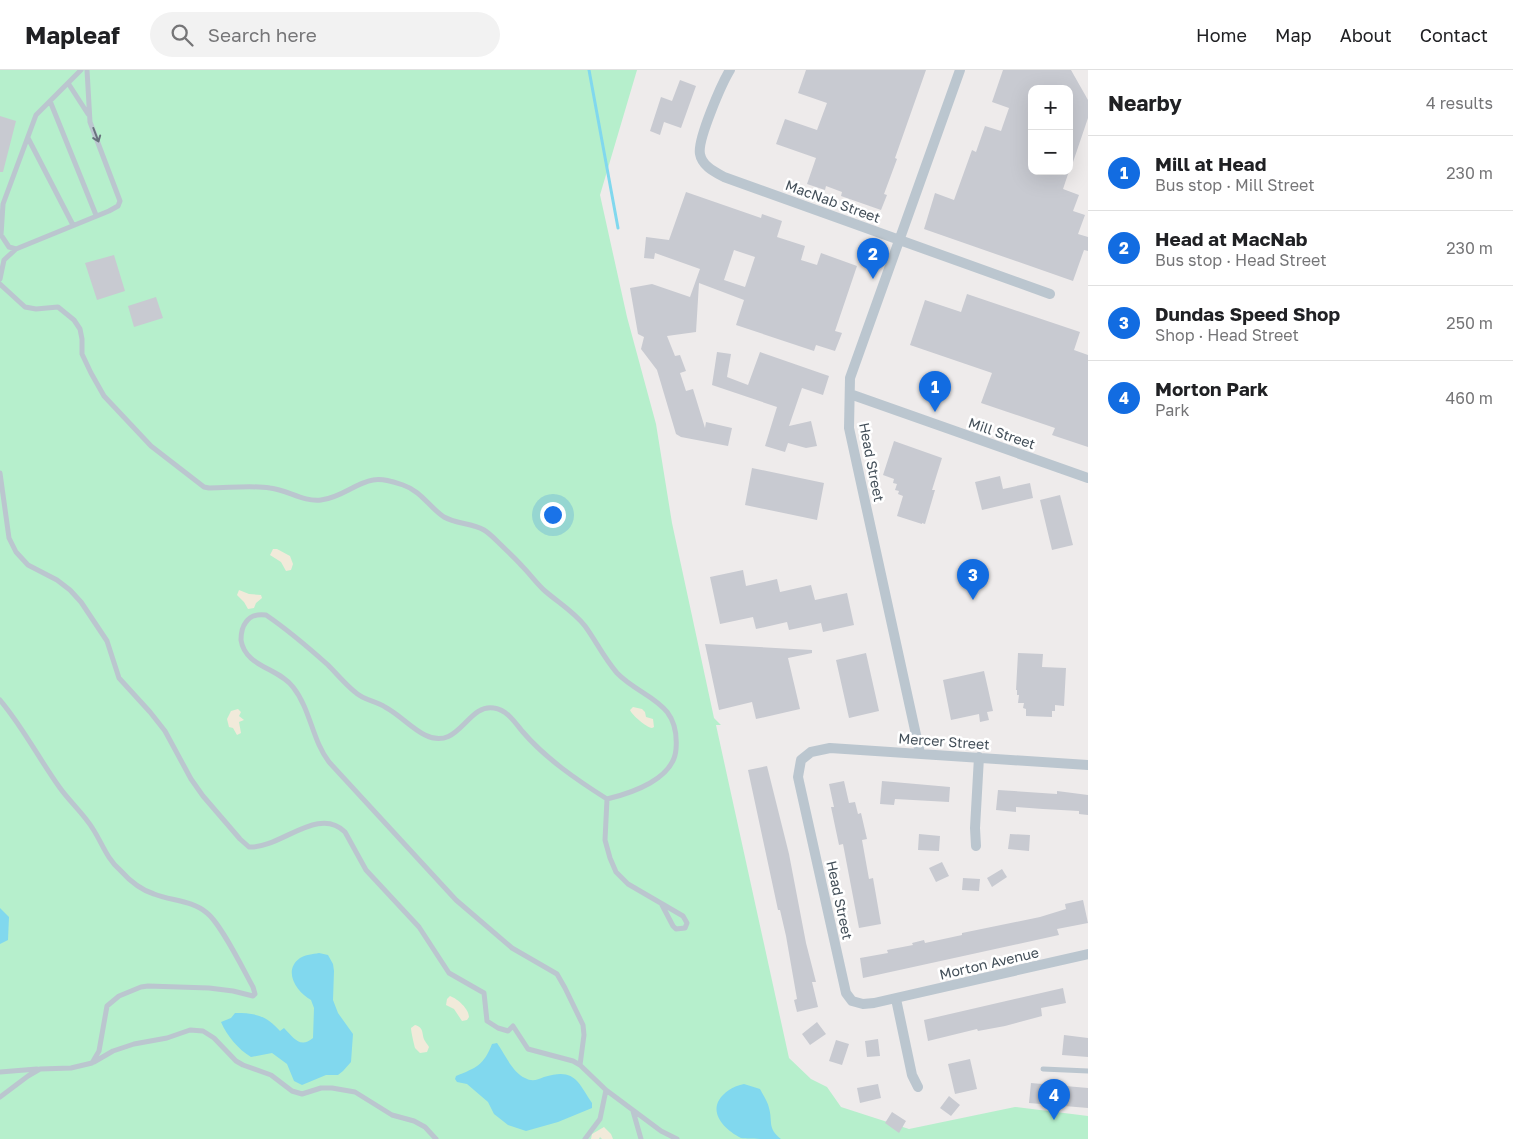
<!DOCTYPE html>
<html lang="en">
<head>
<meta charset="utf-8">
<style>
	:root { --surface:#fff; --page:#f2f2f2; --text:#202124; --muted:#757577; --line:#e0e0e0; --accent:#126ce1 }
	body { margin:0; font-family:"Golos Text",sans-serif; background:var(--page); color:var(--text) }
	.controls { position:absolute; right:15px; top:15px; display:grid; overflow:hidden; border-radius:10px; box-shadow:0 5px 20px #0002 }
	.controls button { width:45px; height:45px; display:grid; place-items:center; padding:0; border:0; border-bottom:1px solid var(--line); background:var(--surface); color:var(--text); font:25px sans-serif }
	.you { position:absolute; left:552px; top:444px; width:18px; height:18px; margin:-12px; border:4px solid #fff; border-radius:50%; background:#1a73e8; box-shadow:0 0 0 8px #1a73e833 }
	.badge { display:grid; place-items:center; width:32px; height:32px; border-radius:50%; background:var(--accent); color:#fff; font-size:16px; font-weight:700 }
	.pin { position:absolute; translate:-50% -41px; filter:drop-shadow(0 1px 2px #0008) }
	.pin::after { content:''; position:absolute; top:26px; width:18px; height:15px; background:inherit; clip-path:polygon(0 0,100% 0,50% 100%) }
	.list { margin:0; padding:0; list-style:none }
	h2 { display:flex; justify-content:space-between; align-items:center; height:65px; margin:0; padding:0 20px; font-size:21px }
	h2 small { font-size:16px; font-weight:400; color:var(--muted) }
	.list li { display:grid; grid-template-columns:32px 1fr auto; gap:15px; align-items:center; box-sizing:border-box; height:75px; padding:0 20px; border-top:1px solid var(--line) }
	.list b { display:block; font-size:19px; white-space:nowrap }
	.list p { margin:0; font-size:16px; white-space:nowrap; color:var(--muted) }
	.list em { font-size:16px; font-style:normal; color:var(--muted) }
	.icon { flex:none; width:28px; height:28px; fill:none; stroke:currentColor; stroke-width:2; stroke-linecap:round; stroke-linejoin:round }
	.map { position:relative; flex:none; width:1088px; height:1069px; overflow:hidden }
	header { display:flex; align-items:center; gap:30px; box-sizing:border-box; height:70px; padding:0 25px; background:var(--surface); border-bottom:1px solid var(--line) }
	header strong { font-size:24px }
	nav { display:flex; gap:28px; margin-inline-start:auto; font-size:18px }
	.search { width:350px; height:45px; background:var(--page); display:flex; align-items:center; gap:12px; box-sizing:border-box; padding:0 18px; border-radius:28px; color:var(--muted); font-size:19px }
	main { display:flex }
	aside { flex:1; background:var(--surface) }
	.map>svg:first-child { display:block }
	.green { fill:#b6efcc }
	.sand { fill:#f1eada }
	.water { fill:#81d8ee }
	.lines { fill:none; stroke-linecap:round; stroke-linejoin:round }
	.stream { stroke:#81d8ee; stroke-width:3 }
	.building { fill:#c8cad1; fill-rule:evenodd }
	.lane { stroke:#bbc6cf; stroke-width:5 }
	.street { stroke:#bbc6cf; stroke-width:10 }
	.oneway { stroke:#67737c }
	.labels { text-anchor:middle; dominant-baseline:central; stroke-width:5; stroke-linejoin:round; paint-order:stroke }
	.street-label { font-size:14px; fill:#434f59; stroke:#fff }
</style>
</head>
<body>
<header>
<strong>Mapleaf</strong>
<div class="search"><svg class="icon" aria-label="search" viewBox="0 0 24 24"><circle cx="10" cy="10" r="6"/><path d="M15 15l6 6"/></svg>Search here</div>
<nav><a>Home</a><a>Map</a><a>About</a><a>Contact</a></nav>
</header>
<main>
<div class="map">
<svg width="1088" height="1069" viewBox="0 0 1088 1069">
	<rect width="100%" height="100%" fill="#eeebeb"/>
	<path class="green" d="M0,0H637L600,125L627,247L656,354L672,453L714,648L721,655H716L789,988L811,1009L827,1017L841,1037L909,1059L1015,1037L1088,1046V1069H0Z"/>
	<path class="sand" d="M273,479H277L290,486L293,494L291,500L286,501L281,492L270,485Z
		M239,520L249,524L261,525L262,528L256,533L254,538L248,539L244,532L237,525Z
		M633,637L642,639L645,642L646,647L653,649L654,657L652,658C646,657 632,645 630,640Z
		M238,639L241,642L239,646L244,650L239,652L241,663L237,665L233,658L229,657L227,649L231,641Z
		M450,926C458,929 469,939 469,947L467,950L462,951L454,939L446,935L447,929Z
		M415,955C425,958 421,964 425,971C426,973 428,975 429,977L427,982L420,983L415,978C414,974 411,962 411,958Z
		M604,1057L611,1064L613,1069H602L600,1067L599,1069H591L592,1064Z"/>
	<path class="water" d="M0,838L9,847L8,870L0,874Z
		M319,883L328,885L333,894L334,901L333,930L338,943L353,964L351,992L343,1001L338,1005H326L302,1015L294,1011L287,994L272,983L251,987C238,979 227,966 221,952L231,948L235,943C255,943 266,945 280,961L284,958C294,968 300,979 313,968L314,938L311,930C297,922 282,901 300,888C305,885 313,884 319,883Z
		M497,973C505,984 512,1002 525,1008C532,1012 537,1010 544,1007C574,998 577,1010 592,1033V1038L558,1052L526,1061L508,1055L494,1044L488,1032L467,1014L457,1012L455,1009L456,1006C476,998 484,995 492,974Z
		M744,1014L760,1019C763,1025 768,1032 769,1038C773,1052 767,1058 781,1069C771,1069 748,1069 741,1068C721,1058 704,1037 729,1020C733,1017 739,1015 744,1014Z"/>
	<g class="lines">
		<path class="stream" d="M589,0L618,158"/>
	</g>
	<path class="building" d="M806,0H926L895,88L897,89L884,124L887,125L881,140L841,126L842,122L826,116L825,120L807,114L816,88L776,74L785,49L817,60L827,33L798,23Z
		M1003,0H1071L1088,30V48L1071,98L1069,97V19H1032V101H1069L1063,119L1079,125L1073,141L1085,145L1078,164L1088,167V181L1084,180L1073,211L924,159L935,123L954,130L972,80L976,82L985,56L1001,61L1009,38L992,32Z
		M680,10L696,16L681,58L664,52L660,65L650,61L661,27L672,31Z
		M0,46L16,51L3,102H0Z
		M686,122L761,148L762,144L782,151L777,167L805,176L801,190L817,195L821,183L857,196L835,261L842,263L835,281L816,275L814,281L736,255L744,230L699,213L696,262L667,266L675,286L680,285L686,301L680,303L686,321L693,319L705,358L706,352L732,358L728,376L681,367L676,364L657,300L641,279L644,267L638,264L630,218L652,214L690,227L700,199L655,183L654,189L644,188L646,167L669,170ZM734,180L755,187L745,217L724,210Z
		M114,185L125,221L97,230L85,193Z
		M967,224L1080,262L1074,280L1088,285V377L1052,365L1055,358L981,333L992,303L910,275L925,230L961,242Z
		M156,227L163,248L134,257L128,236Z
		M717,282L731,284L727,307L748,315L760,282L829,306L823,325L802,318L789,356L811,351L817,376L806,378L788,373L785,382L765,376L777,337L712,315Z
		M894,371L942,388L932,420H935L925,454L922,453V454L897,446L903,426L898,424L899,421L895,420L897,414L893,413L894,409L883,405Z
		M752,398L824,413L817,450L745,435Z
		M1000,406L1003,419L1030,413L1033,428L982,440L975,412Z
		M1060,425L1073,475L1052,480L1040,430Z
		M743,500L746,516L777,509L780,522L811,515L815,530L847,523L854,555L823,562L821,553L789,560L787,552L756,559L753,547L720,554L710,507Z
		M705,574L812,580V583L788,588L800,639L756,649L752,632L719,640Z
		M866,583L879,641L849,648L836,590Z
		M1018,583L1043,584L1042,597L1066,598L1064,636L1055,635V641H1052V647L1026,646V639L1023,638L1024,633H1018L1019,625H1017V620H1016Z
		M984,601L993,641L987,642L989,650L980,652L979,644L951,650L943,610Z
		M767,696L789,784L806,873L816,912H812L818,937L797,942L794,930L797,929L786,866L780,840H778L748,700Z
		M844,711L849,733L855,732L858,744L861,743L867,769L862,770L869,809L873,808L881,854L859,858L843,774L839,775L831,737H834L829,714Z
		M882,711L950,717L949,732L895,729L894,735L880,734Z
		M998,720L1057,724V721L1088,725V745L1079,744V741L1043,739L1016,737V742L996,740Z
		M919,764L940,766L939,781L918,780Z
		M1010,764L1030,765L1029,781L1008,779Z
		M942,792L949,806L936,812L929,798Z
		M1002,799L1007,807L992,817L987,808Z
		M963,808L980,809L979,821L962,820Z
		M1083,830L1088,853L1057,859L1059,865L863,908L860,888L888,883L887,880L913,875L912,873L924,870L925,873L962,865V863L1040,847L1066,839L1065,834Z
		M1063,918L1066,933L1041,938L1042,946L1005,956L978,961L977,959L928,971L924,950Z
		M817,952L826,964L810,975L802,964Z
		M1064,965L1088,968V987L1062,985Z
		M878,969L880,986L867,987L865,971Z
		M836,970L849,974L842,995L829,991Z
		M970,989L977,1019L955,1024L948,994Z
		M1031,1013L1088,1018V1038L1029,1033Z
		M878,1014L881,1028L860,1033L857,1018Z
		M949,1026L960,1035L951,1046L940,1038Z
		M892,1042L906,1051L899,1063L885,1053Z"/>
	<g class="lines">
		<path class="lane" d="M68,13L88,44
			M50,31L96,145
			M28,68L73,155
			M16,179L109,141L118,136L120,131L90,52L87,0
			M0,209L4,190L16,179L9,177L1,165L3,134L36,45L81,0
			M0,214L25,237L36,239L58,237L74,250L80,259L82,269V284L91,303L104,326L151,376L204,417L209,418C229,418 251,415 270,418C288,420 303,432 321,430C341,428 355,413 373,410C383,408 394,412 403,415C421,421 429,437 444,447C456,454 472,453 484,460C489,463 494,468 498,472C506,480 515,488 522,496C530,504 537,514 545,521C559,533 574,542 585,556C596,571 604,588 617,603C642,629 680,630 676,679C674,709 632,723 607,729L605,770L610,788L616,802L628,814L683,846L687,853L685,858L676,859L673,856L662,835
			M0,403L9,468L16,482L28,495L57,510L70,520L81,532L107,571L119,608L150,642L165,661L191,709L203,726L240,769L249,777C280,779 318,735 345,762L366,800L419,857L449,903L484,923L487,951L498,958L508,961L513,956L528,979L573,991L580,995L606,1020L600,1049L585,1069
			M0,630C23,657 39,689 60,718C70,732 84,744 93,759C102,773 107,789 120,800C129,810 141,820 154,824C171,831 192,830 207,843C221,854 243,899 253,917L255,924L253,926L233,921L209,918L148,916L141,917L119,926L107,936L99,981L92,993L71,998L40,999L28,1006L0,1027
			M94,992L113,981L134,974L167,968L190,960L203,961L214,968L236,991L243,995L271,1005L292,1021L302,1024L321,1018H332L355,1022L392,1045L414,1051L425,1057L436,1069
			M580,995L584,965L583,955L565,918L557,904L512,878L456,830L329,692C312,670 311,640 293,617C279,598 245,597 241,570C241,564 242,557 246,552C251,545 259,544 266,545C288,560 309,578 328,595C337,604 345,614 355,622C363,630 376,631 385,637C400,645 411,658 425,665C459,682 467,633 494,638C507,640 514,651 522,661C546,689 577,710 607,729
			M1043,999L1088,1001
			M0,1002L37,999
			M606,1020L661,1061L677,1069
			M633,1041L641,1069"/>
		<path class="street" d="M730,0C722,13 697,70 700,84C702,96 715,102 724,107L1050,224
			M850,324L1088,408
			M920,683L849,358L850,308L960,0
			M1088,695L830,678L811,682L801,690L798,707L846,923L852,931L863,934L874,933L1088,884
			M976,776L975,758L979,687
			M896,929L912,1005L918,1017"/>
	</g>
	<defs><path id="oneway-shaft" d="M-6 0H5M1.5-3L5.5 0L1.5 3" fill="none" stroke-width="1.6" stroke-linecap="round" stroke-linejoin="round" transform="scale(1.25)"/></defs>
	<use class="oneway" href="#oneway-shaft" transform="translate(96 65) rotate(69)"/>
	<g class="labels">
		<g class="street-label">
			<text transform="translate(833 131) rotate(20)">MacNab Street</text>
			<text transform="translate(1002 363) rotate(19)">Mill Street</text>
			<text transform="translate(872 392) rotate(79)">Head Street</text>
			<text transform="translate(944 671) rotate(4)">Mercer Street</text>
			<text transform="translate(840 830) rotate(78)">Head Street</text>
			<text transform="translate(989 893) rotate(-13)">Morton Avenue</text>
		</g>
	</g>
</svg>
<div class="controls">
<button>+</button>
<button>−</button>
</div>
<div class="you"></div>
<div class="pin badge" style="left:935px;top:342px">1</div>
<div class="pin badge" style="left:873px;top:209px">2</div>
<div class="pin badge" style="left:973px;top:530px">3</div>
<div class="pin badge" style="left:1054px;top:1050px">4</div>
</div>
<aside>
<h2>Nearby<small>4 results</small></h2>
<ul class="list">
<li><span class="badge">1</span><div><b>Mill at Head</b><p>Bus stop · Mill Street</p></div><em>230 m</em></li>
<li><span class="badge">2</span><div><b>Head at MacNab</b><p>Bus stop · Head Street</p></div><em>230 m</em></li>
<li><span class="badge">3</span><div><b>Dundas Speed Shop</b><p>Shop · Head Street</p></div><em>250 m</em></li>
<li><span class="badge">4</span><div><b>Morton Park</b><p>Park</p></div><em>460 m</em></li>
</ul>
</aside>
</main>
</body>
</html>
